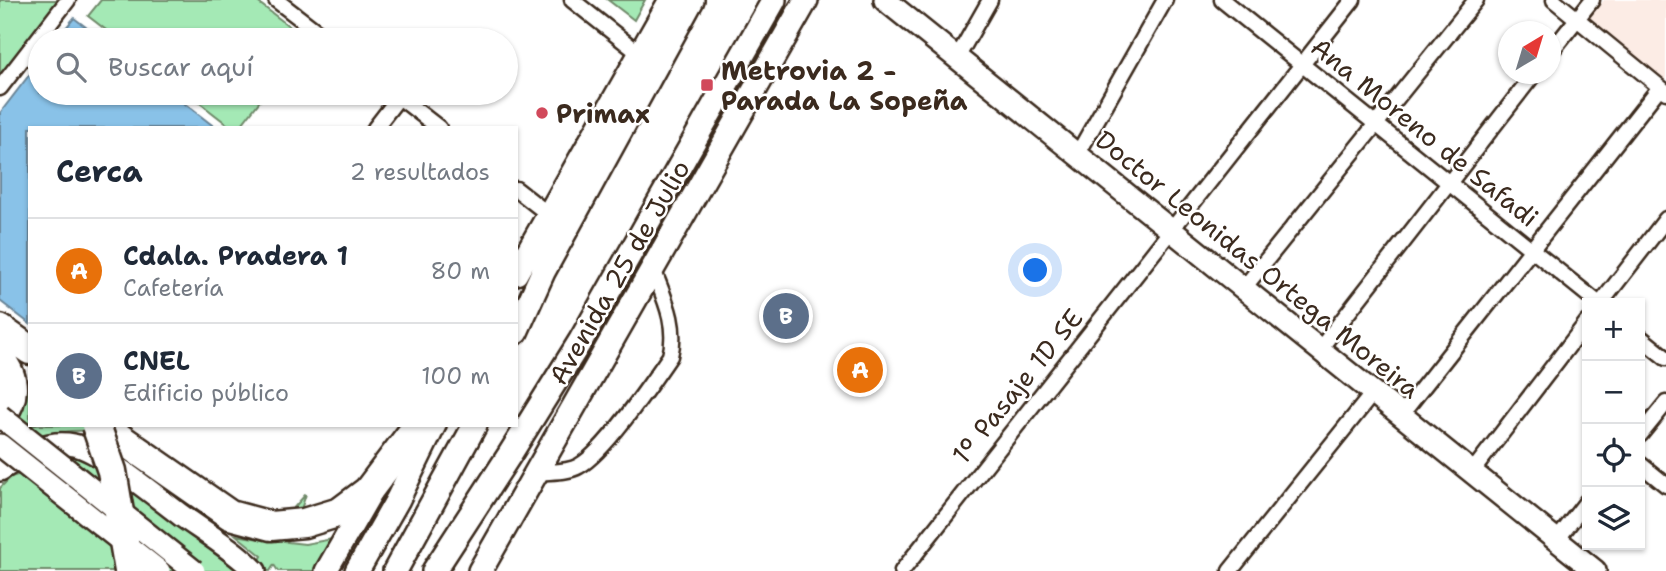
<!DOCTYPE html>
<html lang="es">
<head>
<meta charset="utf-8">
<style>
	:root { --surface:#fff; --page:#f2f2f3; --text:#1f2937; --muted:#747a83; --line:#e0e1e3; --accent:#1a73e8 }
	body { margin:0; font-family:"Shantell Sans",sans-serif; background:var(--page); color:var(--text) }
	.controls { position:absolute; right:21px; bottom:21px; display:grid; overflow:hidden; border-radius:0px; box-shadow:0 2px 5px #0004 }
	.controls button { width:63px; height:63px; display:grid; place-items:center; padding:0; border:0; border-bottom:2px solid var(--line); background:var(--surface); color:var(--text); font:35px sans-serif }
	.compass { position:absolute; left:1498px; top:21px; width:63px; height:63px; border-radius:50%; background:var(--surface); box-shadow:0 2px 5px #0004; rotate:38deg }
	.you { position:absolute; left:1036px; top:271px; width:24px; height:24px; margin:-18px; border:5px solid #fff; border-radius:50%; background:#1a73e8; box-shadow:0 0 0 10px #1a73e833 }
	.badge { display:grid; place-items:center; width:46px; height:46px; border-radius:50%; background:var(--accent); color:#fff; font-size:23px; font-weight:700 }
	.pin { position:absolute; translate:-50% -50%; border:4px solid #fff; box-shadow:0 2px 7px #0006 }
	.list { margin:0; padding:0; list-style:none }
	h2 { display:flex; justify-content:space-between; align-items:center; height:91px; margin:0; padding:0 28px; font-size:30px }
	h2 small { font-size:23px; font-weight:400; color:var(--muted) }
	.list li { display:grid; grid-template-columns:46px 1fr auto; gap:21px; align-items:center; box-sizing:border-box; height:105px; padding:0 28px; border-top:2px solid var(--line) }
	.list b { display:block; font-size:26px; white-space:nowrap }
	.list p { margin:0; font-size:23px; white-space:nowrap; color:var(--muted) }
	.list em { font-size:23px; font-style:normal; color:var(--muted) }
	.icon { flex:none; width:38px; height:38px; fill:none; stroke:currentColor; stroke-width:2; stroke-linecap:round; stroke-linejoin:round }
	.map { position:relative; flex:none; width:1666px; height:571px; overflow:hidden }
	.search { position:absolute; background:var(--surface); box-shadow:0 2px 5px #0004; left:28px; top:28px; width:490px; height:77px; display:flex; align-items:center; gap:18px; box-sizing:border-box; padding:0 24px; border-radius:38px; color:var(--muted); font-size:26px }
	.panel { position:absolute; background:var(--surface); box-shadow:0 2px 5px #0004; left:28px; top:126px; width:490px; height:301px; border-radius:0px }
	.map>svg:first-child { display:block }
	.built { fill:#fcece5 }
	.green { fill:#a4e9b5; stroke:#708a6a; stroke-width:2 }
	.water { fill:#89c2e8; stroke:#6a8597; stroke-width:2 }
	.lines { fill:none; stroke-linecap:round; stroke-linejoin:round }
	.street-casing { stroke:#3b2a1e; stroke-width:19 }
	.secondary-casing { stroke:#3b2a1e; stroke-width:26 }
	.primary-casing { stroke:#3b2a1e; stroke-width:28 }
	.highway-casing { stroke:#3b2a1e; stroke-width:33 }
	.street { stroke:#fff; stroke-width:14 }
	.secondary { stroke:#fff; stroke-width:21 }
	.primary { stroke:#fff; stroke-width:23 }
	.highway { stroke:#fff; stroke-width:28 }
	.secondary-bridge-casing { stroke:#3b2a1e; stroke-width:26; stroke-linecap:butt }
	.highway-bridge-casing { stroke:#3b2a1e; stroke-width:33; stroke-linecap:butt }
	.secondary-bridge { stroke:#fff; stroke-width:21 }
	.highway-bridge { stroke:#fff; stroke-width:28 }
	.poi-dot { fill:#d1495b; stroke:#fff; stroke-width:2.5 }
	.labels { text-anchor:middle; dominant-baseline:central; stroke-width:5; stroke-linejoin:round; paint-order:stroke }
	.poi-label { font-size:26px; font-weight:bold; fill:#3b2a1e; stroke:#fff; text-anchor:start }
	.street-label { font-size:26px; fill:#3b2a1e; stroke:#fff }
</style>
</head>
<body>
<div class="map">
<svg width="1666" height="571" viewBox="0 0 1666 571">
	<rect width="100%" height="100%" fill="#fff"/>
	<filter id="ink" filterUnits="userSpaceOnUse"><feTurbulence type="fractalNoise" baseFrequency=".0143" numOctaves="2"/><feDisplacementMap in="SourceGraphic" scale="14" xChannelSelector="R" yChannelSelector="G"/><feConvolveMatrix kernelMatrix="1 2 1 2 8 2 1 2 1" color-interpolation-filters="sRGB"/></filter>
	<g filter="url(#ink)">
		<path class="built" d="M1604,0H1666V83L1588,19Z"/>
		<path class="green" d="M0,0H61L0,77Z
			M101,0H255L307,40H119L88,16Z
			M608,0H645L634,20Z
			M187,93H266L239,128H232Z
			M26,380L30,383V425H88L87,431C50,429 32,441 0,458V435C19,420 24,403 26,380Z
			M74,457L89,460L100,467L238,571H0V488L11,477Z
			M306,494L296,525L287,542L305,544L332,539L315,571H278L274,565L270,571H254L262,556L236,535L271,541L283,520Z"/>
		<path class="water" d="M74,18L103,40H56Z
			M40,61V93H171L216,128H30V324L0,301V113Z"/>
		<g class="lines">
			<g class="street-casing">
				<path id="street" d="M276,0L328,40
					M572,0L640,54
					M1222,0L1598,303
					M1554,0L1666,92
					M1550,53L1592,0
					M957,58L990,0
					M0,88L68,0
					M394,93L439,128
					M375,128L399,97
					M1077,155L1165,0
					M516,189L548,214
					M1243,289L1476,0
					M1601,303L1666,219
					M1640,337L1666,358
					M1319,350L1534,74
					M1401,415L1660,87
					M1640,435L1666,403
					M1640,464L1666,485
					M1472,472L1587,322
					M536,473C549,471 567,473 579,466C605,452 652,382 670,356C678,324 664,298 653,269
					M1557,540L1587,501
					M902,571L1353,0
					M1230,571L1373,393"/>
			</g>
			<g class="secondary-casing">
				<path id="secondary" d="M885,0L1595,571
					M0,470C23,455 45,439 74,445C99,449 159,499 182,516C206,533 234,550 255,571
					M326,571L371,493"/>
			</g>
			<g class="primary-casing">
				<path id="primary" d="M516,273L671,0
					M516,332L543,272L692,0
					M357,571L398,499L434,425
					M395,571L475,425
					M434,571L510,454L581,340L774,0
					M480,571L806,0"/>
			</g>
			<g class="highway-casing">
				<path id="highway" d="M0,329L30,350
					M0,359C17,379 15,399 0,419
					M101,425L230,515L271,526L304,523L340,512L368,491L418,425"/>
			</g>
			<use href="#street" class="street"/>
			<use href="#secondary" class="secondary"/>
			<use href="#primary" class="primary"/>
			<use href="#highway" class="highway"/>
			<g class="secondary-bridge-casing">
				<path id="secondary-bridge" d="M0,416L194,571
					M0,445L159,571"/>
			</g>
			<g class="highway-bridge-casing">
				<path id="highway-bridge" d="M96,425L112,471L129,571"/>
			</g>
			<use href="#secondary-bridge" class="secondary-bridge"/>
			<use href="#highway-bridge" class="highway-bridge"/>
		</g>
	</g>
	<g class="poi-dot">
		<rect x="700" y="78" width="14" height="14" rx="3.5"/>
		<circle cx="542" cy="113" r="7"/>
	</g>
	<g class="labels">
		<g class="poi-label">
			<text x="721" y="70">Metrovia 2 -<tspan x="721" dy="30">Parada La Sopeña</tspan></text>
			<text x="556" y="113">Primax</text>
		</g>
		<g class="street-label">
			<text transform="translate(1425 132) rotate(39)">Ana Moreno de Safadi</text>
			<text transform="translate(1258 264) rotate(39)">Doctor Leonidas Ortega Moreira</text>
			<text transform="translate(619 272) rotate(-60)">Avenida 25 de Julio</text>
			<text transform="translate(1017 386) rotate(-51)">1º Pasaje 1D SE</text>
		</g>
	</g>
</svg>
<div class="controls">
<button>+</button>
<button>−</button>
<button><svg class="icon" aria-label="locate" viewBox="0 0 24 24"><circle cx="12" cy="12" r="6"/><path d="M12 2v4M12 18v4M2 12h4M18 12h4"/></svg></button>
<button><svg class="icon" aria-label="layers" viewBox="0 0 24 24"><path d="M12 4l9 5-9 5-9-5zM3 14l9 5 9-5"/></svg></button>
</div>
<svg class="compass" viewBox="-18 -18 36 36"><path d="M0-13l5 13h-10z" fill="#e53935"/><path d="M0 13l5-13h-10z" fill="#747a83"/></svg>
<div class="you"></div>
<div class="pin badge" style="left:860px;top:370px;background:#e8710a">A</div>
<div class="pin badge" style="left:786px;top:316px;background:#5c6f8a">B</div>
<div class="search"><svg class="icon" aria-label="search" viewBox="0 0 24 24"><circle cx="10" cy="10" r="6"/><path d="M15 15l6 6"/></svg>Buscar aquí</div>
<section class="panel">
<h2>Cerca<small>2 resultados</small></h2>
<ul class="list">
<li><span class="badge" style="background:#e8710a">A</span><div><b>Cdala. Pradera 1</b><p>Cafetería</p></div><em>80 m</em></li>
<li><span class="badge" style="background:#5c6f8a">B</span><div><b>CNEL</b><p>Edificio público</p></div><em>100 m</em></li>
</ul>
</section>
</div>
</body>
</html>
